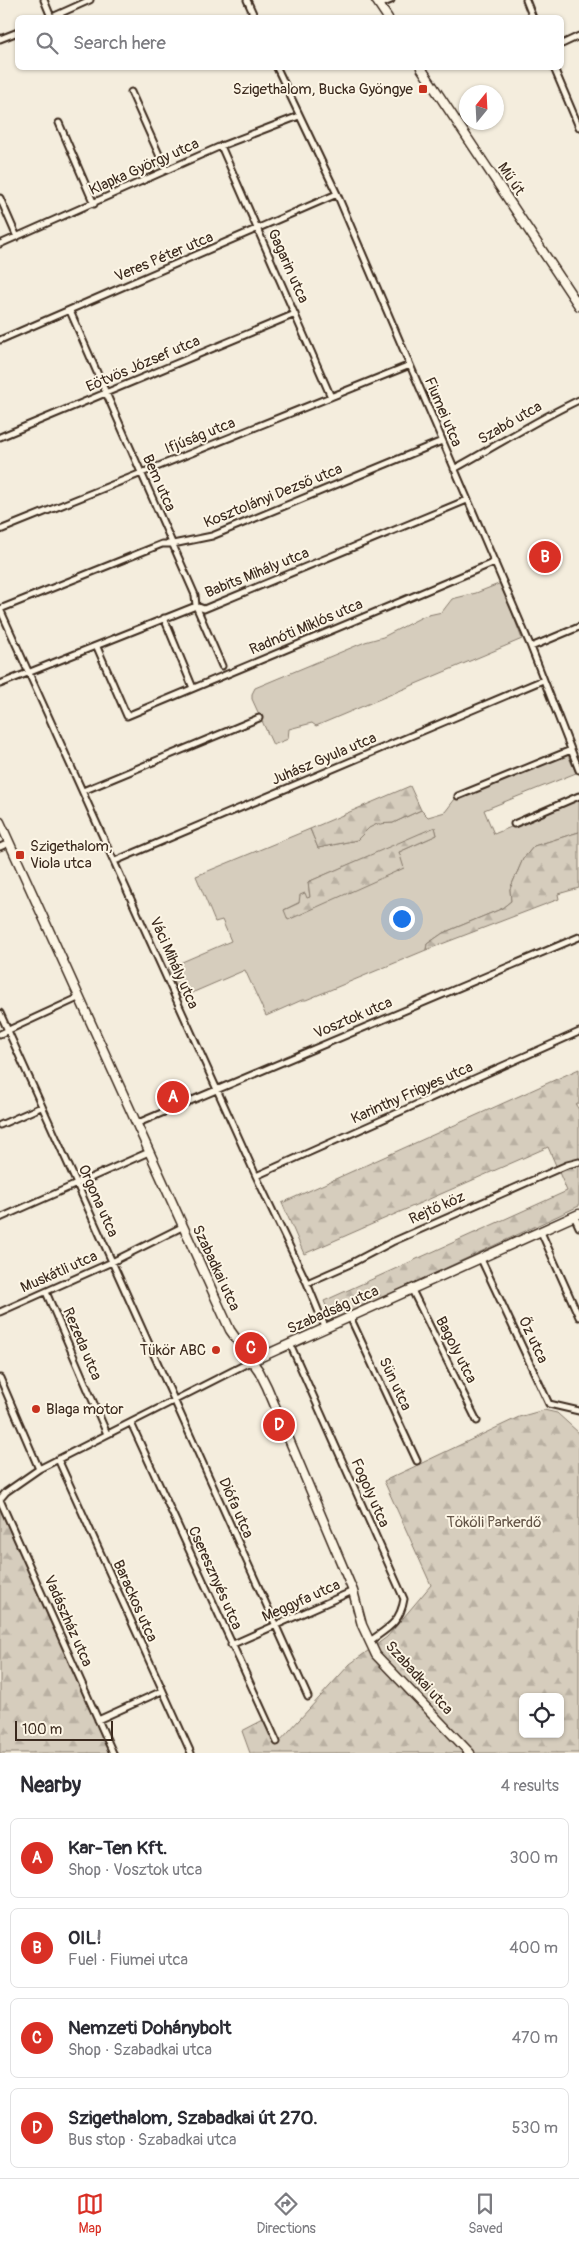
<!DOCTYPE html>
<html lang="en">
<head>
<meta charset="utf-8">
<style>
	:root { --surface:#fff; --page:#f2f2f3; --text:#2b2b33; --muted:#7c7c81; --line:#e1e1e2; --accent:#d93025 }
	body { margin:0; font-family:Pangolin,sans-serif; background:var(--page); color:var(--text) }
	.controls { position:absolute; right:15px; bottom:15px; display:grid; overflow:hidden; border-radius:8px; box-shadow:0 1px 4px #0004 }
	.controls button { width:45px; height:45px; display:grid; place-items:center; padding:0; border:0; border-bottom:1px solid var(--line); background:var(--surface); color:var(--text); font:25px sans-serif }
	.compass { position:absolute; left:459px; top:85px; width:45px; height:45px; border-radius:50%; background:var(--surface); box-shadow:0 1px 4px #0004; rotate:18deg }
	.scale { position:absolute; left:15px; bottom:12px; width:98px; box-sizing:border-box; padding-left:5px; border:2px solid #3b2a1e; border-top:0; font-size:14px; line-height:18px; white-space:nowrap; color:#3b2a1e; -webkit-text-stroke:4px #fcf5e5; paint-order:stroke }
	.you { position:absolute; left:401px; top:918px; width:18px; height:18px; margin:-12px; border:4px solid #fff; border-radius:50%; background:#1a73e8; box-shadow:0 0 0 8px #1a73e833 }
	.badge { display:grid; place-items:center; width:32px; height:32px; border-radius:50%; background:var(--accent); color:#fff; font-size:16px; font-weight:700 }
	.pin { position:absolute; translate:-50% -50%; border:2px solid #fff; box-shadow:0 1px 5px #0006 }
	.list { margin:0; padding:0; list-style:none }
	h2 { display:flex; justify-content:space-between; align-items:center; height:65px; margin:0; padding:0 20px; font-size:21px }
	h2 small { font-size:16px; font-weight:400; color:var(--muted) }
	.list li { display:grid; grid-template-columns:32px 1fr auto; gap:15px; align-items:center; box-sizing:border-box; height:80px; margin:0 10px 10px; padding:0 10px; border:1px solid var(--line); border-radius:8px }
	.list b { display:block; font-size:19px; white-space:nowrap }
	.list p { margin:0; font-size:16px; white-space:nowrap; color:var(--muted) }
	.list em { font-size:16px; font-style:normal; color:var(--muted) }
	.icon { flex:none; width:28px; height:28px; fill:none; stroke:currentColor; stroke-width:2; stroke-linecap:round; stroke-linejoin:round }
	.map { position:relative; flex:none; width:579px; height:1753px; overflow:hidden }
	.search { position:absolute; background:var(--surface); box-shadow:0 1px 4px #0004; left:15px; right:15px; top:15px; height:55px; display:flex; align-items:center; gap:12px; box-sizing:border-box; padding:0 18px; border-radius:8px; color:var(--muted); font-size:19px }
	.sheet { height:425px; background:var(--surface) }
	nav { display:flex; justify-content:space-around; align-items:center; box-sizing:border-box; height:70px; border-top:1px solid var(--line); background:var(--surface); font-size:14px; color:var(--muted) }
	nav a { display:grid; justify-items:center; gap:2px }
	nav .on { color:var(--accent) }
	.map>svg:first-child { display:block }
	.grass { fill:#d6cdbd; stroke:#887c6e; fill-rule:evenodd }
	.forest { fill:url(#forest-firs); stroke:#887c6e; fill-rule:evenodd }
	.lines { fill:none; stroke-linecap:round; stroke-linejoin:round }
	.street-casing { stroke:#3b2a1e; stroke-width:9 }
	.secondary-casing { stroke:#3b2a1e; stroke-width:11 }
	.street { stroke:#fcf5e5; stroke-width:5 }
	.secondary { stroke:#fcf5e5; stroke-width:8 }
	.poi-dot { fill:#c8321e; stroke:#fcf5e5; stroke-width:2 }
	.labels { text-anchor:middle; dominant-baseline:central; stroke-width:4; stroke-linejoin:round; paint-order:stroke }
	.poi-label { font-size:15px; fill:#3b2a1e; stroke:#fcf5e5; text-anchor:end }
	.street-label { font-size:15px; fill:#3b2a1e; stroke:#fcf5e5 }
	.park-label { font-size:15px; fill:#625346; stroke:#fcf5e5 }
</style>
</head>
<body>
<div class="map">
<svg width="579" height="1753" viewBox="0 0 579 1753">
	<defs>
		<pattern id="forest-firs" width="22" height="20" patternUnits="userSpaceOnUse" patternTransform="scale(1.25)"><rect width="22" height="20" fill="#d6cdbd"/><path d="M5 1l3.5 6h-7zM16 11l3.5 6h-7z" fill="#b9b0a2"/></pattern>
	</defs>
	<rect width="100%" height="100%" fill="#f4eddd"/>
	<filter id="ink" filterUnits="userSpaceOnUse"><feTurbulence type="fractalNoise" baseFrequency=".02" numOctaves="2"/><feDisplacementMap in="SourceGraphic" scale="10" xChannelSelector="R" yChannelSelector="G"/><feConvolveMatrix kernelMatrix="1 2 1 2 8 2 1 2 1" color-interpolation-filters="sRGB"/></filter>
	<g filter="url(#ink)">
		<path class="grass" d="M501,583L522,639L316,726L312,723L289,729L288,739L273,745L252,699V694L255,688L365,642L383,637L424,616L442,612L452,599L476,593Z
			M567,753L576,773L484,810L494,834L579,799V832L534,846L523,859L510,889L511,901L501,909L443,933L427,944L426,950L306,1000H302L266,1016L245,970L180,998L168,968L231,941L222,920L215,922L196,876L310,829L318,848L357,840L368,828L377,824L393,823L421,810L428,817L445,812L455,799ZM435,828L437,835L399,852L403,868L284,910L310,897L308,882Z"/>
		<path class="forest" d="M410,786L421,810L393,823L377,824L369,828L357,840L318,848L310,829Z
			M435,827L437,835L399,852L404,868L288,920L284,910L299,903L300,895L305,893L307,898L310,897L308,882Z
			M579,832V888L558,894L559,899L426,950L427,944L443,933L501,909L511,901L510,889L523,859L534,846Z
			M579,1069V1103L576,1105L579,1110V1206L332,1321L324,1301L567,1191L548,1147L304,1254L282,1203Z
			M544,1410L557,1413L579,1433V1753H250L242,1731L267,1718L279,1742L350,1664L387,1637L431,1585L384,1481L519,1417ZM523,1697H560V1734H523Z
			M0,1503L113,1753H0Z"/>
		<g class="lines">
			<g class="street-casing">
				<path id="street" d="M44,0L51,17
					M247,0L255,18
					M526,0L533,18
					M379,5L391,0
					M50,18L90,0
					M0,39L18,32
					M562,44L579,36
					M277,68L337,194L410,365L531,647L579,770
					M554,68L579,127
					M131,92L166,170
					M59,123L94,204
					M221,146L331,397
					M0,198L17,237
					M0,244L221,146L299,116
					M70,311L195,595L196,606L222,666
					M0,340L337,194
					M0,437L295,314
					M454,469C496,446 536,420 579,400
					M0,530L410,365
					M0,609L256,1176L307,1283L325,1327
					M0,609L162,544H173L212,536L442,441
					M164,618L193,688
					M97,647L127,716L495,562
					M531,647L579,627
					M0,684L196,606L204,609L467,500
					M83,791L259,718
					M458,796L571,750
					M514,824L579,796
					M0,847L9,843
					M115,861L543,680
					M0,1013L308,1697
					M0,1034L78,998
					M138,1123L579,937
					M0,1125L41,1107
					M256,1176L579,1032
					M0,1218L149,1152
					M579,1224L574,1216L579,1227
					M541,1232L579,1317
					M481,1259L549,1404L579,1411
					M307,1283L348,1265L392,1242L567,1165L579,1162
					M412,1290L477,1421
					M46,1292L107,1434
					M0,1312L112,1262L182,1227
					M350,1317L417,1461
					M290,1344L404,1599C400,1623 388,1628 370,1641
					M0,1378L39,1469
					M131,1423L277,1742
					M58,1459L191,1753
					M0,1499L6,1492L39,1469L250,1362
					M0,1500L113,1753
					M231,1645L353,1591
					M98,1720L162,1691"/>
			</g>
			<g class="secondary-casing">
				<path id="secondary" d="M376,0L388,18
					M421,68L579,306
					M0,822L230,1330L259,1371L267,1387L353,1591L362,1625L376,1655L470,1753
					M250,1362L579,1214"/>
			</g>
			<use href="#street" class="street"/>
			<use href="#secondary" class="secondary"/>
		</g>
	</g>
	<g class="poi-dot">
		<rect x="418" y="84" width="10" height="10" rx="2.5"/>
		<rect x="15" y="850" width="10" height="10" rx="2.5"/>
		<circle cx="216" cy="1350" r="5"/>
		<circle cx="36" cy="1409" r="5"/>
	</g>
	<g class="labels">
		<g class="poi-label">
			<text x="413" y="89">Szigethalom, Bucka Gyöngye</text>
			<text x="30" y="846" text-anchor="start">Szigethalom,<tspan x="30" dy="17">Viola utca</tspan></text>
			<text x="206" y="1350">Tükör ABC</text>
			<text x="46" y="1409" text-anchor="start">Blaga motor</text>
		</g>
		<g class="street-label">
			<text transform="translate(144 167) rotate(-24)">Klapka György utca</text>
			<text transform="translate(511 179) rotate(56)">Mű út</text>
			<text transform="translate(164 257) rotate(-23)">Veres Péter utca</text>
			<text transform="translate(288 266) rotate(66)">Gagarin utca</text>
			<text transform="translate(143 364) rotate(-23)">Eötvös József utca</text>
			<text transform="translate(443 412) rotate(67)">Fiumei utca</text>
			<text transform="translate(510 423) rotate(-30)">Szabó utca</text>
			<text transform="translate(200 436) rotate(-22)">Ifjúság utca</text>
			<text transform="translate(159 483) rotate(66)">Bem utca</text>
			<text transform="translate(273 496) rotate(-22)">Kosztolányi Dezső utca</text>
			<text transform="translate(257 573) rotate(-22)">Babits Mihály utca</text>
			<text transform="translate(306 627) rotate(-23)">Radnóti Miklós utca</text>
			<text transform="translate(324 759) rotate(-23)">Juhász Gyula utca</text>
			<text transform="translate(174 963) rotate(66)">Váci Mihály utca</text>
			<text transform="translate(353 1018) rotate(-23)">Vosztok utca</text>
			<text transform="translate(412 1093) rotate(-24)">Karinthy Frigyes utca</text>
			<text transform="translate(98 1201) rotate(66)">Orgona utca</text>
			<text transform="translate(437 1208) rotate(-24)">Rejtő köz</text>
			<text transform="translate(216 1268) rotate(65)">Szabadkai utca</text>
			<text transform="translate(59 1272) rotate(-24)">Muskátli utca</text>
			<text transform="translate(333 1310) rotate(-24)">Szabadság utca</text>
			<text transform="translate(533 1340) rotate(65)">Őz utca</text>
			<text transform="translate(82 1344) rotate(67)">Rezeda utca</text>
			<text transform="translate(456 1350) rotate(63)">Bagoly utca</text>
			<text transform="translate(395 1384) rotate(65)">Sün utca</text>
			<text transform="translate(370 1493) rotate(66)">Fogoly utca</text>
			<text transform="translate(236 1508) rotate(66)">Diófa utca</text>
			<text transform="translate(215 1578) rotate(66)">Cseresznyés utca</text>
			<text transform="translate(135 1601) rotate(66)">Barackos utca</text>
			<text transform="translate(301 1601) rotate(-24)">Meggyfa utca</text>
			<text transform="translate(68 1621) rotate(66)">Vadászház utca</text>
			<text transform="translate(419 1678) rotate(48)">Szabadkai utca</text>
		</g>
		<g class="park-label">
			<text x="494" y="1522">Tököli Parkerdő</text>
		</g>
	</g>
</svg>
<div class="controls">
<button><svg class="icon" aria-label="locate" viewBox="0 0 24 24"><circle cx="12" cy="12" r="6"/><path d="M12 2v4M12 18v4M2 12h4M18 12h4"/></svg></button>
</div>
<svg class="compass" viewBox="-18 -18 36 36"><path d="M0-13l5 13h-10z" fill="#e53935"/><path d="M0 13l5-13h-10z" fill="#7c7c81"/></svg>
<div class="scale">100 m</div>
<div class="you"></div>
<div class="pin badge" style="left:173px;top:1097px">A</div>
<div class="pin badge" style="left:545px;top:557px">B</div>
<div class="pin badge" style="left:251px;top:1348px">C</div>
<div class="pin badge" style="left:279px;top:1425px">D</div>
<div class="search"><svg class="icon" aria-label="search" viewBox="0 0 24 24"><circle cx="10" cy="10" r="6"/><path d="M15 15l6 6"/></svg>Search here</div>
</div>
<section class="sheet">
<h2>Nearby<small>4 results</small></h2>
<ul class="list">
<li><span class="badge">A</span><div><b>Kar-Ten Kft.</b><p>Shop · Vosztok utca</p></div><em>300 m</em></li>
<li><span class="badge">B</span><div><b>OIL!</b><p>Fuel · Fiumei utca</p></div><em>400 m</em></li>
<li><span class="badge">C</span><div><b>Nemzeti Dohánybolt</b><p>Shop · Szabadkai utca</p></div><em>470 m</em></li>
<li><span class="badge">D</span><div><b>Szigethalom, Szabadkai út 270.</b><p>Bus stop · Szabadkai utca</p></div><em>530 m</em></li>
</ul>
</section>
<nav>
<a class="on"><svg class="icon" aria-label="map" viewBox="0 0 24 24"><path d="M3 6l6-2 6 2 6-2v14l-6 2-6-2-6 2zM9 4v14M15 6v14"/></svg>Map</a>
<a><svg class="icon" aria-label="directions" viewBox="0 0 24 24"><path d="M12 3l9 9-9 9-9-9zM9 14v-3h6M13 9l2 2-2 2"/></svg>Directions</a>
<a><svg class="icon" aria-label="saved" viewBox="0 0 24 24"><path d="M7 4h10v16l-5-4-5 4z"/></svg>Saved</a>
</nav>
</body>
</html>
